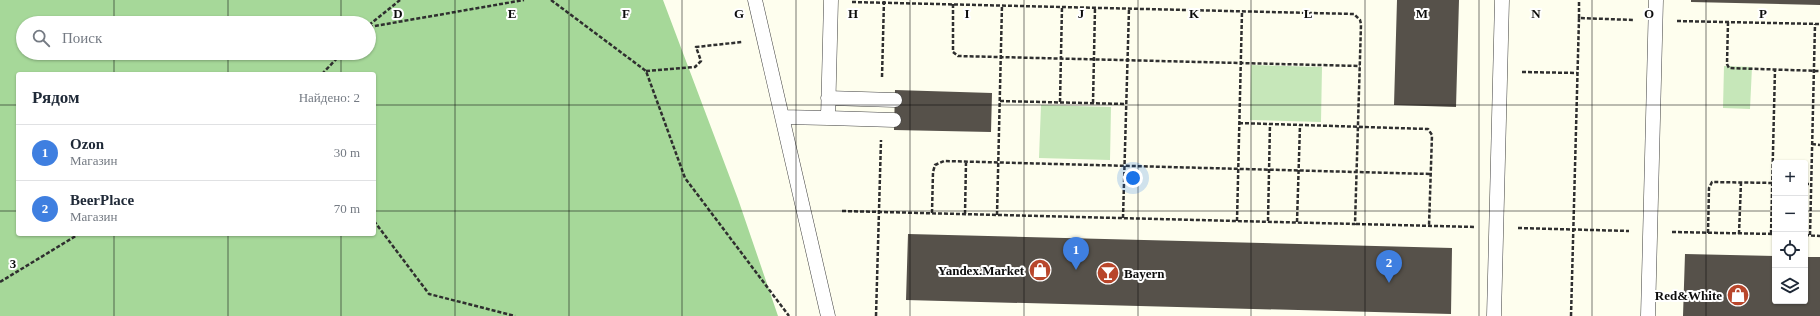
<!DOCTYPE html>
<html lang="ru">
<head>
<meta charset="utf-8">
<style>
	:root { --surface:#fff; --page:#f2f2f3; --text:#1f2937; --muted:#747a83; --line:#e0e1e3; --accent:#ea580c }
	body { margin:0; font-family:Georgia,serif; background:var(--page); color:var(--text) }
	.controls { position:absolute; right:12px; bottom:12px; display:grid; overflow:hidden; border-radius:4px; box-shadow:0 1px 3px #0004 }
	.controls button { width:36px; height:36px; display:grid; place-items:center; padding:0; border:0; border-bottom:1px solid var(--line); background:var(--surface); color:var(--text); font:20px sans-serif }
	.you { position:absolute; left:1133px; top:178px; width:14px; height:14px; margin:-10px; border:3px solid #fff; border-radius:50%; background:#1a73e8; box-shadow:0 0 0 6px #1a73e833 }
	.badge { display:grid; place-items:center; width:26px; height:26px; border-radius:50%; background:var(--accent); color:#fff; font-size:13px; font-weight:700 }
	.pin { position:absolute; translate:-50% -33px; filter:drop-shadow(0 1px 2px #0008) }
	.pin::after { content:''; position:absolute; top:21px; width:14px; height:12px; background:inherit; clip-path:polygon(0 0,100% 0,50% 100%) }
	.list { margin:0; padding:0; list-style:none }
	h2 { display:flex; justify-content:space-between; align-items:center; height:52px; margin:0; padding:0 16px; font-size:17px }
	h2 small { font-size:13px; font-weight:400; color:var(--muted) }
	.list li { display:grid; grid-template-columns:26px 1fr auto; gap:12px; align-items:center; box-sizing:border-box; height:56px; padding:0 16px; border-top:1px solid var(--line) }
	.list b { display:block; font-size:15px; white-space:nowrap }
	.list p { margin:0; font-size:13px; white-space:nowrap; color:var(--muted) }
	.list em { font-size:13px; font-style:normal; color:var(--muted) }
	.icon { flex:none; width:22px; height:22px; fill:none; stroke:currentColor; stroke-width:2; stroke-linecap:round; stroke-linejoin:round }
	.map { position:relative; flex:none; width:1820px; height:316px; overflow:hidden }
	.search { position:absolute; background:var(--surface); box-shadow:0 1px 3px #0004; left:16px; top:16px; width:360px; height:44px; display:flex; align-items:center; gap:10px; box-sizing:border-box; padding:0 14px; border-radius:22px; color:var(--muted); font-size:15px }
	.panel { position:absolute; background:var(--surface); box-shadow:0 1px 3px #0004; left:16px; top:72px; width:360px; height:164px; border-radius:4px }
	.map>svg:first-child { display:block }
	.green { fill:#c6e7b9 }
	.forest { fill:#a6d899; fill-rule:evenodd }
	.building { fill:#56514a }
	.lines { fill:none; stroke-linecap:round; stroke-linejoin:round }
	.lane-casing { stroke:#404040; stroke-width:15 }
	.path { stroke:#2f2f2f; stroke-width:2.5; stroke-dasharray:4 2; stroke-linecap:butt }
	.lane { stroke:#fff; stroke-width:14 }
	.grid { fill:none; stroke:#0d0d0d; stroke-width:1; stroke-opacity:0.55 }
	.labels { text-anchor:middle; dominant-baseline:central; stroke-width:4; stroke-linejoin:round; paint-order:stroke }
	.poi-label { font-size:13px; font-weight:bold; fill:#0d0d0d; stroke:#fff; text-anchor:end }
	.grid-label { font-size:13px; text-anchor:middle; font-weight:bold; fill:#0d0d0d; stroke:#fff; stroke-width:4; stroke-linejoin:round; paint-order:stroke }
</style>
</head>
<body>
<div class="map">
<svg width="1820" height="316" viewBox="0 0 1820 316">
	<rect width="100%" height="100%" fill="#fefeee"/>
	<path class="green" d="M1251,65L1322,67L1321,122L1250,120Z
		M1724,66L1752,67L1750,109L1723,108Z
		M1041,105L1111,107L1110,160L1039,158Z"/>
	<path class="forest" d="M0,0H663L738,199L778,316H0ZM23,23H369V53H23ZM18,74H374V234H18Z"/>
	<path class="building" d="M1397,0H1459L1456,107L1394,105Z
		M1691,0H1820V5L1691,2Z
		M895,90L992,93L991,132L894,130Z
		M908,234L1452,248L1451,314L906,300Z
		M1685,254L1775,256V301H1805V257H1820V316H1683Z"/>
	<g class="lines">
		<g class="lane-casing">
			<path id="lane" d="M755,0L828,316
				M828,98L895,100
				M782,117L828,118L831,0
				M828,118L894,120
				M1494,316L1502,0
				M1648,316L1656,0"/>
		</g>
		<path class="path" d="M551,0L646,71L685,178L789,316
			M953,4V52L958,56L1360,66
			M1579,18V0
			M1677,21L1820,24
			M1728,22L1727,64L1729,68L1820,71
			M369,25L400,0
			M369,27L524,0
			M646,71L695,67L701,61L696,47L742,42
			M1522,72L1577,73
			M322,74L342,53
			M882,77L884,0
			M1000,101L1126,104
			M1060,102L1062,7
			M1093,103L1095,8
			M1239,123L1428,129L1432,135L1429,226
			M1812,144L1820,145
			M1805,184H1811
			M842,211L1355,224L1361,24L1360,20L1354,14L852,2
			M932,213L933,172L935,165L944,161L1431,174
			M965,214L966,162
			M997,215L1002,5
			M1123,218L1129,9
			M374,221L429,294L515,316
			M1237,221L1242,12
			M1268,221L1270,124
			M1297,222L1300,125
			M1356,224L1475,227
			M1518,228L1629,231
			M1672,232L1775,234
			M1708,233L1709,188L1712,182L1775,183
			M1739,234L1741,182
			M1771,234L1775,69
			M1805,235L1820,236
			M1810,235L1815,24
			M0,282L79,234
			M876,316L881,140
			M1571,316L1579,18L1634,20"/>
		<use href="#lane" class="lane"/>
	</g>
	<path class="grid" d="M114,0V23M228,0V23M341,0V23M455,0V316M569,0V316M682,0V316M796,0V316M910,0V316M1024,0V316M1138,0V316M1251,0V316M1365,0V316M1479,0V316M1592,0V316M1706,0V316M114,53V74M228,53V74M341,53V74M0,105H18M374,105H1820M0,211H18M374,211H1775M1805,211H1820M114,234V316M228,234V316M341,234V316"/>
	<defs>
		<g id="shop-disc" transform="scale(1.15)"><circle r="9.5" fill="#b8462b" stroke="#fff"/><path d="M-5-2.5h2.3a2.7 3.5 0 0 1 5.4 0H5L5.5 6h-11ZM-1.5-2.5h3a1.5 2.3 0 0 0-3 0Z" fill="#fff"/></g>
		<g id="bar-disc" transform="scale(1.15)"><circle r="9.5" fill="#b8462b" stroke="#fff"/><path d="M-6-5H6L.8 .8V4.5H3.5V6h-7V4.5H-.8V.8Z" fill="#fff"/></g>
	</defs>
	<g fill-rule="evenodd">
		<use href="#shop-disc" x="1040" y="270"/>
		<use href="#bar-disc" x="1108" y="273"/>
		<use href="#shop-disc" x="1738" y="295"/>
	</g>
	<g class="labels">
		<g class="poi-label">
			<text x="1024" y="270">Yandex.Market</text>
			<text x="1124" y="273" text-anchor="start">Bayern</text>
			<text x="1722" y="295">Red&amp;White</text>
		</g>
	</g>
	<g class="grid-label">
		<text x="398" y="18">D</text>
		<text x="512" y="18">E</text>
		<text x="626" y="18">F</text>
		<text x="739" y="18">G</text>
		<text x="853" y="18">H</text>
		<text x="967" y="18">I</text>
		<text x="1081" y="18">J</text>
		<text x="1194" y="18">K</text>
		<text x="1308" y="18">L</text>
		<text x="1422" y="18">M</text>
		<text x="1536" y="18">N</text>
		<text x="1649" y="18">O</text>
		<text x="1763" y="18">P</text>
		<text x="13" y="268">3</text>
	</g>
</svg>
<div class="controls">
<button>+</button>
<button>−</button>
<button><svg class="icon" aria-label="locate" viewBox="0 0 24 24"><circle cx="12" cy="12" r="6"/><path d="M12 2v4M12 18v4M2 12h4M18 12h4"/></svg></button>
<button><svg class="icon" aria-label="layers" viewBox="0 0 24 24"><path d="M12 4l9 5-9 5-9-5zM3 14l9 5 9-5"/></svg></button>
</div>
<div class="you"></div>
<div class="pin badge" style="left:1076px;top:270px;background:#3f7fe0">1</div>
<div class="pin badge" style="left:1389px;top:283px;background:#3f7fe0">2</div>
<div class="search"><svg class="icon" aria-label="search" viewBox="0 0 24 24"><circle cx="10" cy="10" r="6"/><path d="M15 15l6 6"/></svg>Поиск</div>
<section class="panel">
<h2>Рядом<small>Найдено: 2</small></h2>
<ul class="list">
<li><span class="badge" style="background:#3f7fe0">1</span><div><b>Ozon</b><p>Магазин</p></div><em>30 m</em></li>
<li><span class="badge" style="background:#3f7fe0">2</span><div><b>BeerPlace</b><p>Магазин</p></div><em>70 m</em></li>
</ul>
</section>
</div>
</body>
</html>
